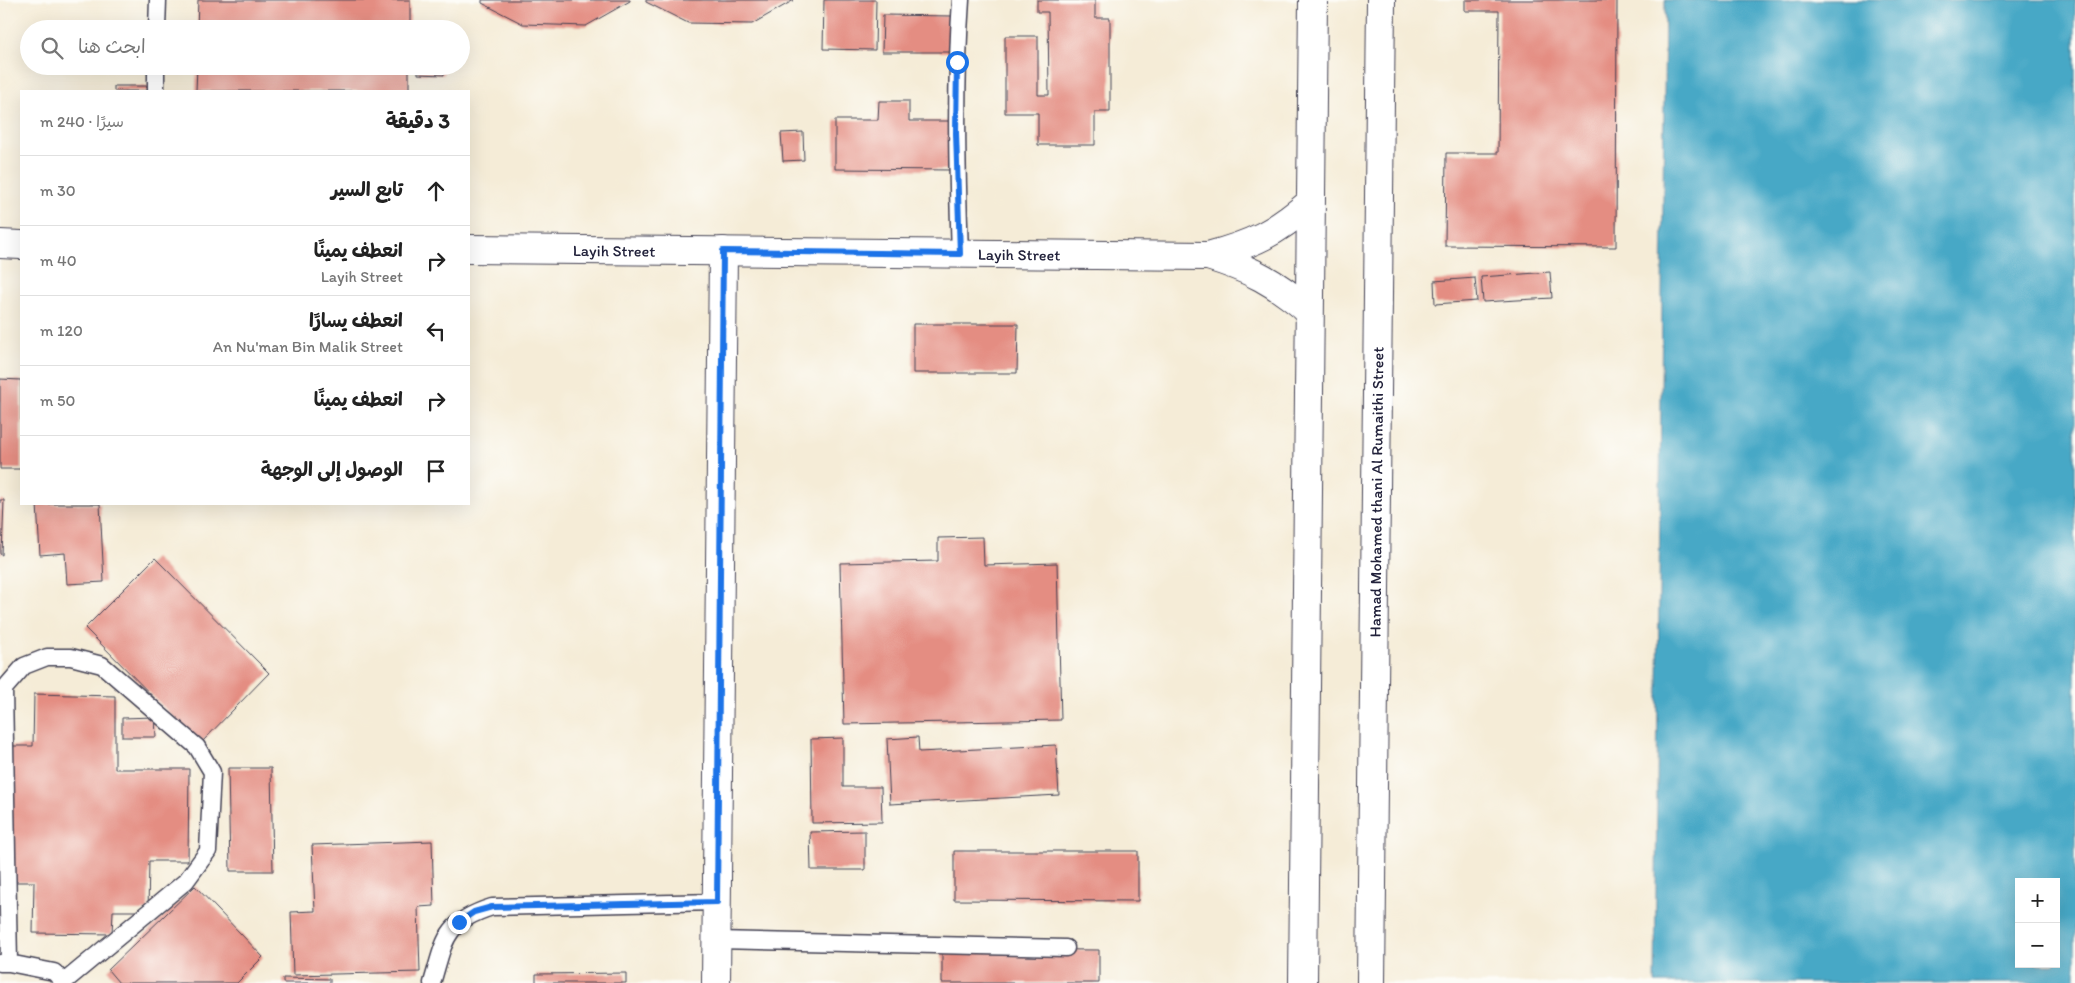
<!DOCTYPE html>
<html lang="ar">
<head>
<meta charset="utf-8">
<style>
	:root { --surface:#fff; --page:#f2f2f2; --text:#222; --muted:#767676; --line:#e0e0e0 }
	body { margin:0; font-family:Itim,"Playpen Sans Arabic",sans-serif; background:var(--page); color:var(--text); direction:rtl }
	.controls { position:absolute; right:15px; bottom:15px; display:grid; overflow:hidden; border-radius:0px; box-shadow:0 5px 20px #0002 }
	.controls button { width:45px; height:45px; display:grid; place-items:center; padding:0; border:0; border-bottom:1px solid var(--line); background:var(--surface); color:var(--text); font:25px sans-serif }
	.stop { position:absolute; width:15px; height:15px; margin:-11px; border:4px solid #1a73e8; border-radius:50%; background:#fff }
	.stop.end { background:#1a73e8; border-color:#fff; box-shadow:0 1px 5px #0008 }
	.list { margin:0; padding:0; list-style:none }
	h2 { display:flex; justify-content:space-between; align-items:center; height:65px; margin:0; padding:0 20px; font-size:21px }
	h2 small { font-size:16px; font-weight:400; color:var(--muted) }
	.list li { display:grid; grid-template-columns:32px 1fr auto; gap:15px; align-items:center; box-sizing:border-box; height:70px; padding:0 20px; border-top:1px solid var(--line) }
	.list b { display:block; font-size:19px; white-space:nowrap }
	.list p { margin:0; font-size:16px; white-space:nowrap; color:var(--muted) }
	.list em { font-size:16px; font-style:normal; color:var(--muted) }
	.icon { flex:none; width:28px; height:28px; fill:none; stroke:currentColor; stroke-width:2; stroke-linecap:round; stroke-linejoin:round }
	.map { position:relative; flex:none; width:2075px; height:983px; overflow:hidden; direction:ltr }
	.search { position:absolute; background:var(--surface); box-shadow:0 5px 20px #0002; left:20px; top:20px; width:450px; height:55px; display:flex; align-items:center; gap:12px; box-sizing:border-box; padding:0 18px; border-radius:28px; color:var(--muted); font-size:19px }
	.panel { position:absolute; background:var(--surface); box-shadow:0 5px 20px #0002; left:20px; top:90px; width:450px; height:415px; border-radius:0px; direction:rtl }
	.map>svg:first-child { display:block }
	.water { fill:#46a8c6; stroke:#346580; fill-rule:evenodd }
	.building { fill:#e48d82 }
	.lines { fill:none; stroke-linecap:round; stroke-linejoin:round }
	.service-casing { stroke:#424052; stroke-width:19 }
	.minor-casing { stroke:#424052; stroke-width:30 }
	.tertiary-casing { stroke:#424052; stroke-width:30 }
	.service { stroke:#fff; stroke-width:16 }
	.minor { stroke:#fff; stroke-width:28 }
	.tertiary { stroke:#fff; stroke-width:28 }
	.route { stroke:#1a73e8; stroke-width:6 }
	.labels { text-anchor:middle; dominant-baseline:central; stroke-width:4.5; stroke-linejoin:round; paint-order:stroke }
	.street-label { font-size:16px; fill:#22223b; stroke:#fdfcf7 }
</style>
</head>
<body>
<div class="map">
<svg width="2075" height="983" viewBox="0 0 2075 983">
	<rect width="100%" height="100%" fill="#fdfcf7"/>
	<filter id="ink" filterUnits="userSpaceOnUse"><feTurbulence type="fractalNoise" baseFrequency=".02" numOctaves="2"/><feDisplacementMap in="SourceGraphic" scale="10" xChannelSelector="R" yChannelSelector="G"/><feConvolveMatrix kernelMatrix="1 2 1 2 8 2 1 2 1" color-interpolation-filters="sRGB"/></filter>
	<filter id="wash" filterUnits="userSpaceOnUse"><feTurbulence type="fractalNoise" baseFrequency=".0096" numOctaves="4" result="noise"/><feDisplacementMap in="SourceGraphic" scale="20" xChannelSelector="R" yChannelSelector="G"/><feGaussianBlur stdDeviation="1.12" result="paint"/><feColorMatrix in="noise" values="0 0 0 0 0 0 0 0 0 0 0 0 0 0 0 0 0 1.4 0 .05"/><feComposite in="paint" operator="in"/></filter>
	<g filter="url(#wash)">
		<rect width="100%" height="100%" fill="#f5ecd7"/>
		<path class="water" d="M1665,0H2075V983H1655ZM2019,882H2056V964H2019Z"/>
		<g id="blocks">
			<path class="building" d="M198,0H410V29H197Z
				M482,0H630V1L586,26L523,24L482,3Z
				M646,0H794L752,24L688,23L646,2Z
				M824,0H876L875,50L823,49Z
				M1037,0H1095V18H1110V112H1095V145H1038V113H1005V36H1038V95H1049L1048,12H1037Z
				M1465,0H1617L1616,247L1445,246L1446,153H1498L1499,11H1465Z
				M883,15L952,16V52H882Z
				M197,66H409V91H196Z
				M418,66H444V75L418,74Z
				M114,86H151V91H114Z
				M879,101H909V121H951V170L835,169V120H878Z
				M803,132L804,160L783,161L781,133Z
				M1550,272L1552,298L1483,302L1481,277Z
				M1475,278L1477,301L1435,304L1434,281Z
				M913,324H1018L1017,373H913Z
				M0,379L21,380V469H0Z
				M0,500H4L2,555L0,554Z
				M37,504H100L104,582L67,584L65,553L40,555Z
				M983,537L984,565L1057,563L1061,720L844,724L840,563L938,561V538Z
				M155,558L269,673L200,744L85,628Z
				M34,694L115,696V769H189L188,861H149L148,911H113L112,934L33,933L34,882H8L10,746H33Z
				M155,717L156,737H122V718Z
				M918,737L919,752L1056,745L1059,795L890,804L887,739Z
				M843,738V787H881L882,822L812,823L811,739Z
				M228,768H271L273,871H230Z
				M865,831V870H811L810,832Z
				M432,841L434,906L418,907L420,972L293,975L291,912L315,911L312,845Z
				M954,851H1138V901L954,900Z
				M195,886L263,957L237,983H119L108,970Z
				M942,949L1099,950V983H942Z
				M626,973V983H536V974Z
				M283,978L330,979V983H283Z"/>
		</g>
	</g>
	<g filter="url(#ink)">
		<use href="#blocks" fill-opacity="0" stroke="#424052" stroke-width="1"/>
		<g class="lines">
			<g class="service-casing">
				<path id="service" d="M157,29L158,0
					M156,91V66
					M960,254C957,169 955,85 961,0
					M717,940L1066,948
					M0,963H9L54,972L64,983
					M9,963L4,689L24,666L47,657H71L102,665L197,747L212,772L208,851L186,881L64,982
					M432,983C445,940 444,922 492,907L717,902"/>
			</g>
			<g class="minor-casing">
				<g id="minor">
					<path d="M0,244L21,245"/>
					<path id="s1" d="M469,249L1208,256C1251,269 1275,282 1309,311"/>
					<path d="M1208,256C1253,244 1275,233 1310,203"/>
					<path d="M716,983L723,251"/>
				</g>
			</g>
			<g class="tertiary-casing">
				<g id="tertiary">
					<path d="M1303,983L1313,0"/>
					<path id="s2" d="M1371,983L1381,0"/>
				</g>
			</g>
			<use href="#service" class="service"/>
			<use href="#minor" class="minor"/>
			<use href="#tertiary" class="tertiary"/>
		</g>
	</g>
	<g class="lines" filter="url(#ink)">
		<path class="route" d="M459,922L474,912L492,907L717,902L723,251L960,254L956,133L957,62"/>
	</g>
	<g class="labels">
		<g class="street-label">
			<text stroke="none"><textPath href="#s1" startOffset="145">Layih Street</textPath></text>
			<text stroke="none"><textPath href="#s1" startOffset="550">Layih Street</textPath></text>
			<text stroke="none"><textPath href="#s2" startOffset="491">Hamad Mohamed thani Al Rumaithi Street</textPath></text>
		</g>
	</g>
</svg>
<div class="controls">
<button>+</button>
<button>−</button>
</div>
<div class="stop" style="left:957px;top:62px"></div>
<div class="stop end" style="left:459px;top:922px"></div>
<div class="search"><svg class="icon" aria-label="search" viewBox="0 0 24 24"><circle cx="10" cy="10" r="6"/><path d="M15 15l6 6"/></svg>ابحث هنا</div>
<section class="panel">
<h2>3 دقيقة<small>سيرًا · 240 m</small></h2>
<ul class="list">
<li><svg class="icon" aria-label="ahead" viewBox="0 0 24 24"><path d="M12 20V5M6 11l6-6 6 6"/></svg><div><b>تابع السير</b></div><em>30 m</em></li>
<li><svg class="icon" aria-label="right" viewBox="0 0 24 24"><path d="M7 20v-9h11M14 6l5 5-5 5"/></svg><div><b>انعطف يمينًا</b><p>Layih Street</p></div><em>40 m</em></li>
<li><svg class="icon" aria-label="left" viewBox="0 0 24 24"><path d="M17 20v-9H6M10 6l-5 5 5 5"/></svg><div><b>انعطف يسارًا</b><p>An Nu'man Bin Malik Street</p></div><em>120 m</em></li>
<li><svg class="icon" aria-label="right" viewBox="0 0 24 24"><path d="M7 20v-9h11M14 6l5 5-5 5"/></svg><div><b>انعطف يمينًا</b></div><em>50 m</em></li>
<li><svg class="icon" aria-label="arrive" viewBox="0 0 24 24"><path d="M6 21V4h12l-3 4 3 4H6"/></svg><div><b>الوصول إلى الوجهة</b></div></li>
</ul>
</section>
</div>
</body>
</html>
